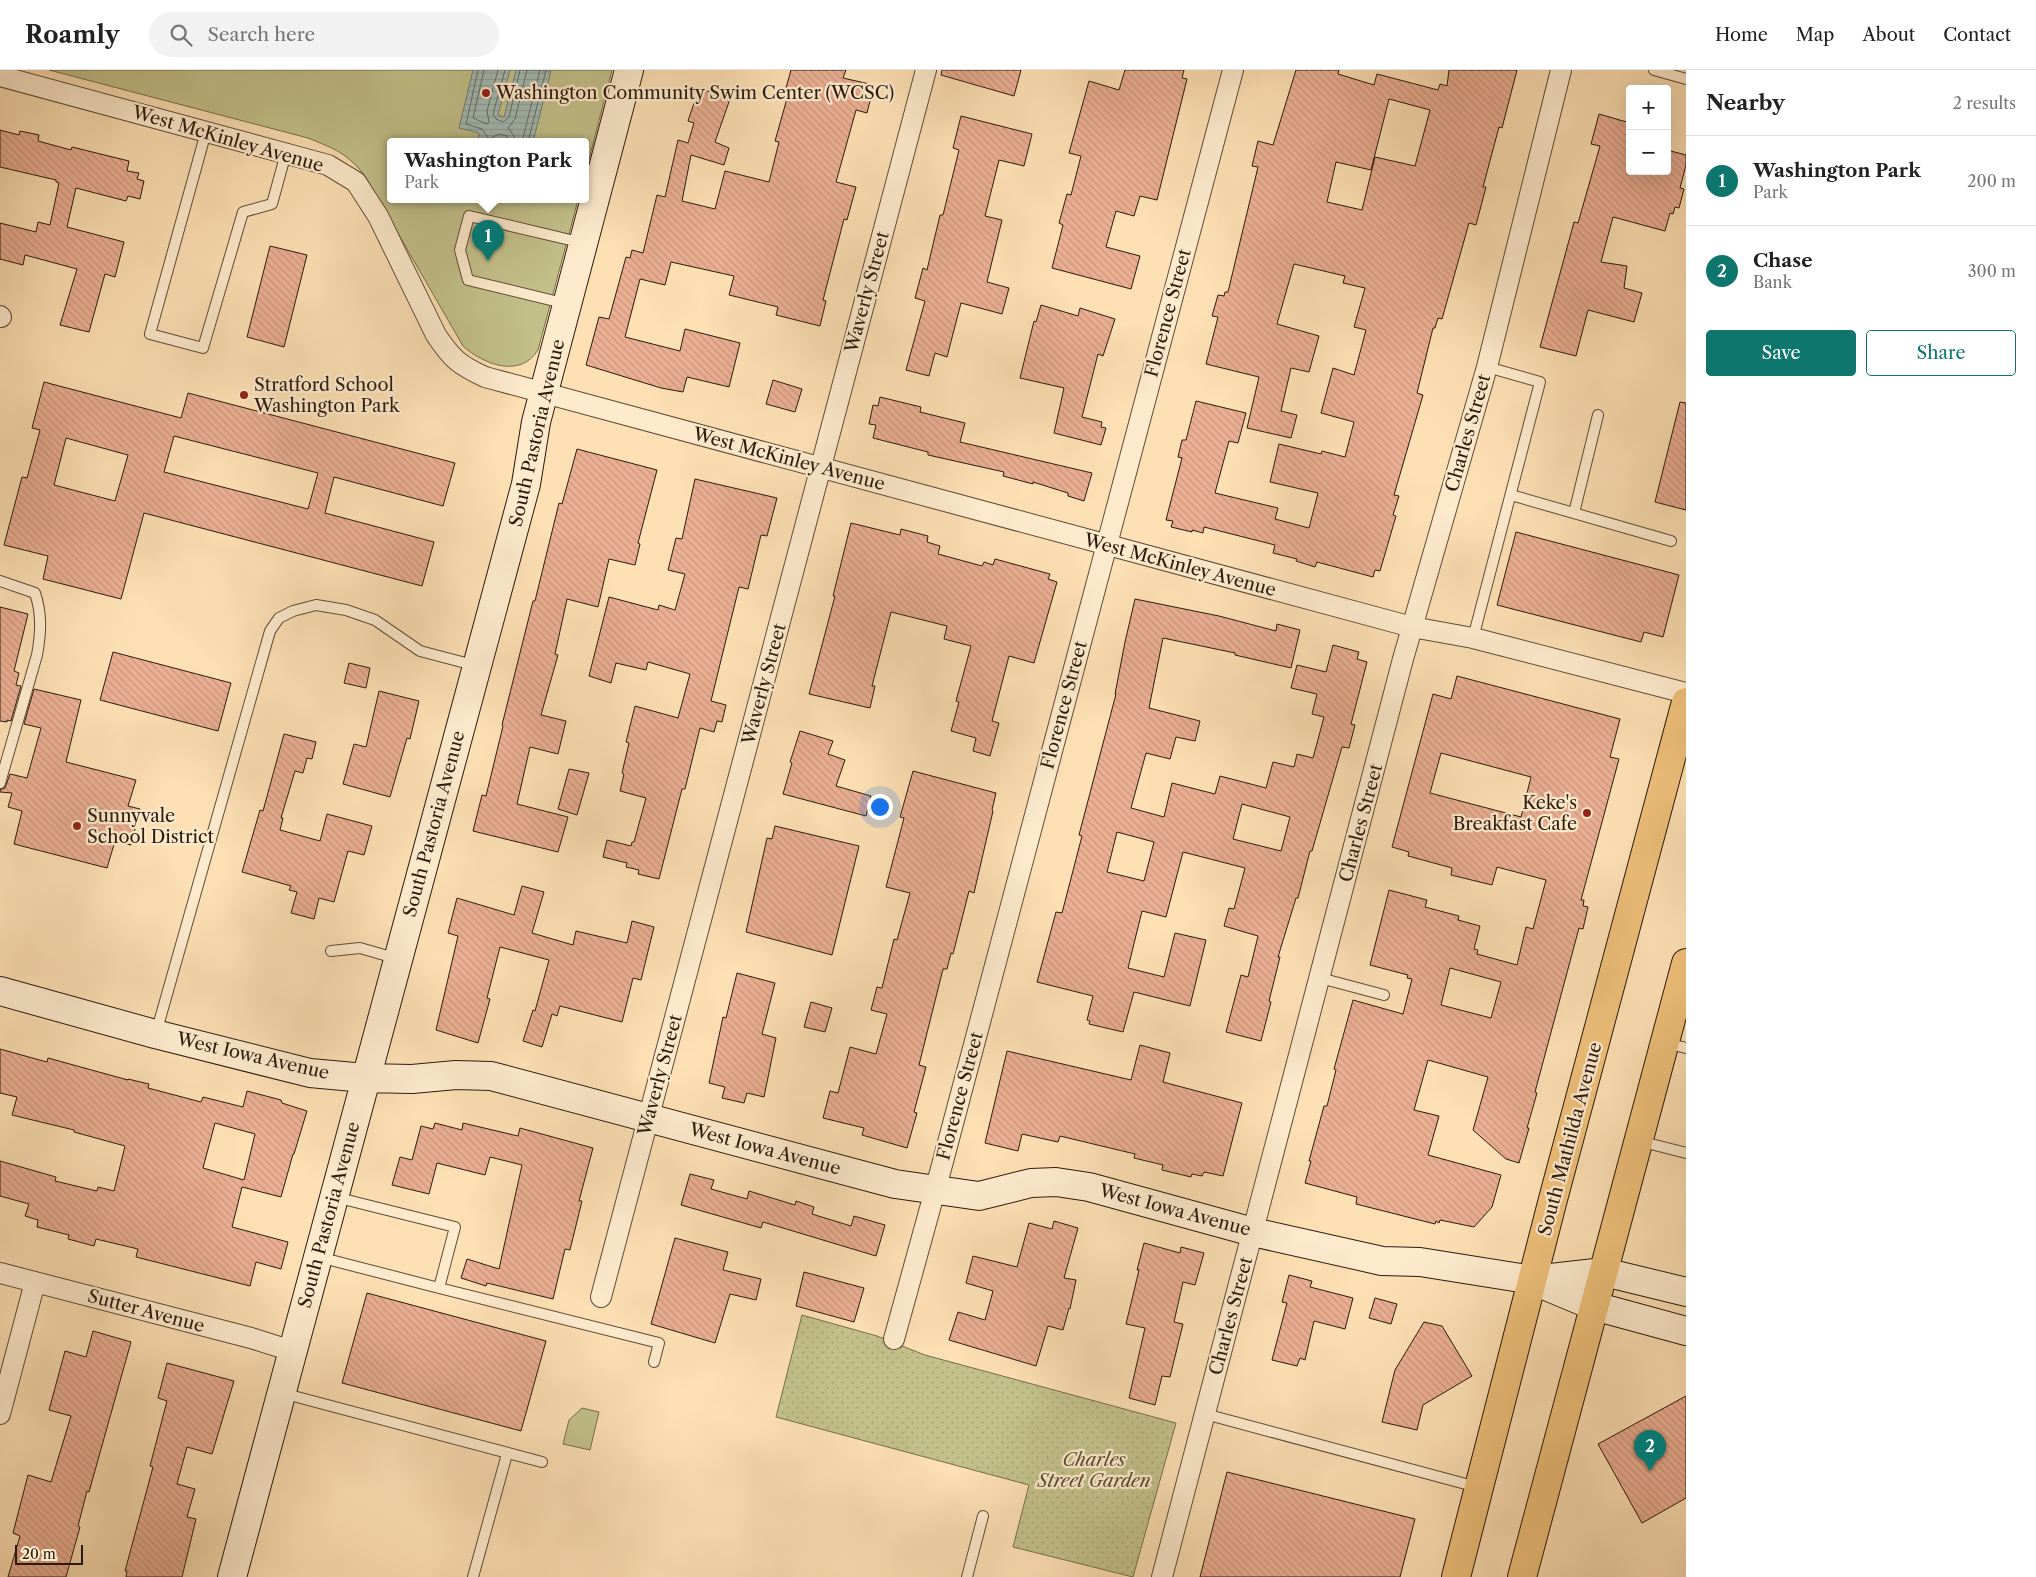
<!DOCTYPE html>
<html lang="en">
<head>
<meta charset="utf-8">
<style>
	:root { --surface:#fff; --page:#f2f2f2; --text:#222; --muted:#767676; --line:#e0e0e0; --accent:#0f766e }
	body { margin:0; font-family:"Libre Caslon Text",serif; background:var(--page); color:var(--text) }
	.controls { position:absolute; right:15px; top:15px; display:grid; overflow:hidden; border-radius:5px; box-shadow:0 5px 20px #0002 }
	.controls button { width:45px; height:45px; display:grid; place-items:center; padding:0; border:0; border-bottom:1px solid var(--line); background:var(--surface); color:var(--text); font:25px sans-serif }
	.scale { position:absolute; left:15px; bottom:12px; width:68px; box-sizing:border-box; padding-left:5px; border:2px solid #2a1a0d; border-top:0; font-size:14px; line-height:18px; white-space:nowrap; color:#2a1a0d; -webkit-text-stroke:4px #feebce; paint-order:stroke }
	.you { position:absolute; left:879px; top:736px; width:18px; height:18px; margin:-12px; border:4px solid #fff; border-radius:50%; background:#1a73e8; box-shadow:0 0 0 8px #1a73e833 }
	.badge { display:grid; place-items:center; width:32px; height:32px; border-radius:50%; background:var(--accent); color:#fff; font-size:16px; font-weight:700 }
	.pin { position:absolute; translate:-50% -41px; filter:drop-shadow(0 1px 2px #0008) }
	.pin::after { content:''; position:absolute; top:26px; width:18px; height:15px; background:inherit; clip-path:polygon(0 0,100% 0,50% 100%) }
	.popup { position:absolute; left:387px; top:68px; width:202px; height:65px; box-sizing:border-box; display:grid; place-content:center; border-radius:5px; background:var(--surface); filter:drop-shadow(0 1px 4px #0005); font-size:16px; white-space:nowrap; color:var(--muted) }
	.popup b { font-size:19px; color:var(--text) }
	.popup::after { content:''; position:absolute; left:50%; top:100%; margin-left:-10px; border:10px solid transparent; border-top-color:var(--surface) }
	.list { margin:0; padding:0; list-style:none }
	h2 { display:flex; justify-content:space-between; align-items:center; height:65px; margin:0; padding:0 20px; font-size:21px }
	h2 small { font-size:16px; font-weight:400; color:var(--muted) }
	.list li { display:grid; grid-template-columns:32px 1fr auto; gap:15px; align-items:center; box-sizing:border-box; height:90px; padding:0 20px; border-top:1px solid var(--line) }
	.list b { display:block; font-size:19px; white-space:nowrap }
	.list p { margin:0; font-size:16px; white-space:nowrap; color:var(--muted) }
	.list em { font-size:16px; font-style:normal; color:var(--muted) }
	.actions { display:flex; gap:10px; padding:15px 20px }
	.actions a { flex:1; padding:11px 0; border:1px solid var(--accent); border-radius:5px; text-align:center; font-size:18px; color:var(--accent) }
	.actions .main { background:var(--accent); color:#fff }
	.icon { flex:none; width:28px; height:28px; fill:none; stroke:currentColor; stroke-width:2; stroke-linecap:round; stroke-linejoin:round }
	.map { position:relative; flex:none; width:1686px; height:1507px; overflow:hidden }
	header { display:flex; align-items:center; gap:30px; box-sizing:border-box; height:70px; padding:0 25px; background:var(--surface); border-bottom:1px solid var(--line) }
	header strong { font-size:24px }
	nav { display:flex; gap:28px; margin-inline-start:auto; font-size:18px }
	.search { width:350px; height:45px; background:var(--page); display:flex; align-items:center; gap:12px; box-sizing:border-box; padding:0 18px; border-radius:28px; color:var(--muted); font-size:19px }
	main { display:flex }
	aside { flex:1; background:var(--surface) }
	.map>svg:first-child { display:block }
	.park { fill:#c3c18a; stroke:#766e4c }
	.garden { fill:url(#garden-dots); stroke:#766e4c }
	.water { fill:url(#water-rules); stroke:#727b72 }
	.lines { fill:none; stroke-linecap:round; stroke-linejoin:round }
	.shore { stroke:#666a62; stroke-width:1 }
	.building { fill:url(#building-back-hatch); stroke:#2a1a0d; fill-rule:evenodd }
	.lane-casing { stroke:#5f4c37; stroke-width:12 }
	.street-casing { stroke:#5f4c37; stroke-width:22 }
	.secondary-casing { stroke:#2a1a0d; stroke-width:30 }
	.primary-casing { stroke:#2a1a0d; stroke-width:30 }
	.lane { stroke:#feebce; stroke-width:10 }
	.street { stroke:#feebce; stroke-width:20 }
	.secondary { stroke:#feebce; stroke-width:28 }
	.primary { stroke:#eec07a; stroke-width:28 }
	.poi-dot { fill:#8f2418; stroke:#feebce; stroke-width:2 }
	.labels { text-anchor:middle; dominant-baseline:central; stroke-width:4.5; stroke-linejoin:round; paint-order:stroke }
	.poi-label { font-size:18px; fill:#2a1a0d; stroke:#feebce; text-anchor:start }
	.street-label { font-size:18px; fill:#2a1a0d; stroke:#feebce }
	.park-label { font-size:18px; font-style:italic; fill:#584c32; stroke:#feebce }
</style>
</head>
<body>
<header>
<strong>Roamly</strong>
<div class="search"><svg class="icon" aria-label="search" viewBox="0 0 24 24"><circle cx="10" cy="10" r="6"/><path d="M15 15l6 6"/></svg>Search here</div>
<nav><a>Home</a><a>Map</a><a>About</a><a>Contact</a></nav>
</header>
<main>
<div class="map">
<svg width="1686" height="1507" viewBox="0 0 1686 1507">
	<defs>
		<pattern id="garden-dots" width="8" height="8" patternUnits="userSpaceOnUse" patternTransform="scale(1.25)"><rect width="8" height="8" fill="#c3c18a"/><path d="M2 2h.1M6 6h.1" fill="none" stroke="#a8a576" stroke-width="1.8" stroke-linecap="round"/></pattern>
		<pattern id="water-rules" width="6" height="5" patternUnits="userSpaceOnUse" patternTransform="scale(1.25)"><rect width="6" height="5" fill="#a2bbb6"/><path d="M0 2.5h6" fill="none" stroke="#8ca09b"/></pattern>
		<pattern id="building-back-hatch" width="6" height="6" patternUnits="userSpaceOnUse" patternTransform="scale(1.25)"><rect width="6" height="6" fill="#ebaf93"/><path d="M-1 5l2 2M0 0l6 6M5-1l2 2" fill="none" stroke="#ca967e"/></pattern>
	</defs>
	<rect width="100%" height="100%" fill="#fde0b4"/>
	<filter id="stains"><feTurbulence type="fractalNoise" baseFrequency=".004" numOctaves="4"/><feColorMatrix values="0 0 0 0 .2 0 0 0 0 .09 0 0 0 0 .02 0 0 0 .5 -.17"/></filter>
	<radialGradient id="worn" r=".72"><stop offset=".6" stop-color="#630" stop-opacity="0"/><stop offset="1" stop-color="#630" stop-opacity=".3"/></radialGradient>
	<path class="park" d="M49,0H612L586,101V72H390V130H578L538,280C520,309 483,294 463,276L365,106C347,83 335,79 308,68Z
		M582,1338L599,1342L590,1380L563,1374L569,1350Z"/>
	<path class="garden" d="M802,1245L877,1266L925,1285L1176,1353L1133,1507L1013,1477L1029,1415L776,1347Z"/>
	<path class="water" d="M473,0H510L498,45L504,47L516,0L551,1L533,72H513L497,68L496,72L478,69L479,63L459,58Z"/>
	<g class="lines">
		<path class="shore" d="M478,0L466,54L482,59L489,69L499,64L507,66L509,72
			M484,0L473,48L487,54L489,52L487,41L498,0
			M505,0L493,44L496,49L503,52L509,47L520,0
			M515,72L514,66L508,58L515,49L527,0
			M522,72L540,0
			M528,72L546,0"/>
	</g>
	<path class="building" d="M791,0H846L843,8L874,15L867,43L856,40L836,112L856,117L847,150L844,149L823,230L826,231L820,256L776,245L778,237L729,225L734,206L671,192L665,215L640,209L625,267L680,281L685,259L740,273L729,317L687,307L683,322L661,318L586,295L599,247L609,249L626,187L630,188L632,180L643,183L657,125L665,127L678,70L688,73L694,53L688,51L699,18L730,29L715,72L729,78L724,95L691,85L682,131L715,139L725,101L769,112L779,72L775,71L790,18H786Z
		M942,0H1021L1014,26L941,5Z
		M1125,0H1184L1182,8L1187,9L1157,130L1140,126L1134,146L1116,141L1106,177L1140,186L1131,219L1052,198L1063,155L1059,153L1067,124L1071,125L1081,86L1069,83L1089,11L1119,20Z
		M1296,0H1339L1338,4L1374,15L1377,4L1438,20L1440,14L1447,16L1449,0H1517L1502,58L1499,57L1483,117H1486L1476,155L1469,153L1442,249L1438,248L1435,258H1433L1417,323L1423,325L1394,425L1399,426L1393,445L1396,446L1380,501L1375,500L1373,507L1317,492L1315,497L1296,491L1297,489L1273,483L1275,475L1204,457L1203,463L1192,460V462L1171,457L1173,451L1166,450L1182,388L1178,387L1182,370H1186L1196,331L1246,343L1238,373L1229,371L1215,423L1278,438L1275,449L1309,458L1318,423L1270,412L1279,374L1321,384L1322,381L1345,387L1354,352L1321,343L1333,298L1354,305L1366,260L1354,257L1365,218L1343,213L1345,206L1294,194L1277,254L1319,266L1309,302L1291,298L1281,341L1297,345L1291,368L1247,358L1259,307L1206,294L1218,247L1212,246L1218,225L1224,226L1225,222H1228L1258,97L1252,96L1258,71L1273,75ZM1389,29L1430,40L1415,96L1375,87L1362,140L1327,132L1336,92L1371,100Z
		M1599,44L1630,53V101H1667V80L1686,85V95L1680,118L1684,119L1679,138L1675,137L1673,144L1670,143L1665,161L1613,147L1601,192L1627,196L1624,218L1642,223L1634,252L1588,240L1576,286L1540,277L1574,152L1578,153L1600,76L1591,74Z
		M961,46L1032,64L1024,96L999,90L985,146L1002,150L987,212L1009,218L1002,244L961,233L947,287L935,283L929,306L906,300L925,231L915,228L923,198L927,200L940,145H943L959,80L953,78Z
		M0,60L19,65L20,61L39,65L38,71L71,80L72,77L129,91L127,101L139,103L137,109L144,111L140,129L128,126L126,131L76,118L67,157L124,172L115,207L105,204L89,262L60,255L77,199L25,185L23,195L0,189V153L36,162L38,152L50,155L59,113L56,112V110L0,97Z
		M270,176L307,185L284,277L247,267Z
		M1041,235L1078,246L1080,238L1115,249L1103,286L1098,284L1082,347L1102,352L1101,357L1106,358L1101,375L1054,363L1064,318L1020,308L1034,251L1036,252Z
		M773,310L802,319L795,342L766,334Z
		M44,312L181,348L188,323L455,393L443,436L334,407L325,443L434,472L422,516L144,443L121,529L43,509L48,486L4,475L22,407L27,408L40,360L32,358ZM174,366L318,403L308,439L164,402ZM66,368L128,385L115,431L54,415Z
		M880,327L921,337L920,342L965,353L960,372L1092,403L1084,431L1068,426V423L1033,412V414L1003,406L1004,402L928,385V382L873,368L876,355L869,354L873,335L878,336Z
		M1680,332L1686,333V440L1655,432Z
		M577,379L657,400L638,473L640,474L635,495L609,489L598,537L567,529L555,584L558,585L541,645L566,651L558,684L530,677L517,734L568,747L558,782L473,761L482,725L486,726L503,656L502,655L533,531H535L559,433L562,434Z
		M695,409L777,428L767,466L761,465L748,519L739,517L723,582L711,631L726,635L722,652L717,651L714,662L700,658L685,719H682L659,809L638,804L639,800L626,797L627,793L603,787L607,770L631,776L632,772H634L646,728L620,721L624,704L622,703L629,673L626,672L635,636L678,648L690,604L648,592L646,600L616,593L611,613L589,606L609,527L658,540L659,535L675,540L685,504L668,500L676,468L682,469Z
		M851,453L900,465L901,459L928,466L927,472L940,476L938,484L982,496L984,492L993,495L995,489L1050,504L1048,509L1057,512L1034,593L1009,586L992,651L999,653L990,686L973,681L976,668L951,661L959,632L956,631L971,576L944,569L947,556L891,542L872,616H875L870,638L809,624L835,526H833Z
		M1516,462L1679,505L1663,567L1644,562L1641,572L1497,535Z
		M1135,529L1219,546L1276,561L1277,554L1300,560L1291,598L1235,585V583L1163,568L1149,638L1200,651L1195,671L1176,667L1170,689L1146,683L1131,738L1164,747L1172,713L1215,724L1220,706L1266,718L1273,692L1294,697L1297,684L1313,688L1324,647L1312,644L1317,624L1291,618L1297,595L1326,602L1333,575L1359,582L1357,589L1367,592L1351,654L1355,655L1349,678L1342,677L1312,781H1310L1298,828H1296L1278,887H1280L1269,931L1271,932L1261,971L1226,962L1241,905L1248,907L1258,866L1224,856L1229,838L1234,839L1245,798L1183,782L1166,847L1142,841L1128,898L1164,907L1175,863L1206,870L1190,936L1134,922L1123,962L1089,954L1090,951L1087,950L1093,926L1037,912L1056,842L1062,843L1082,766L1079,765L1116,624H1115L1125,572ZM1242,734L1290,747L1281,781L1233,769ZM1117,762L1154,772L1144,811L1107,802Z
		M0,537L28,544L14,601L19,603L16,615L21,616L11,651L7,650V652L0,651Z
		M113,582L231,613L218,661L100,630Z
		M349,593L370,598L366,618L344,613Z
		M1457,606L1620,649L1610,687L1619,689L1581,830H1584L1583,836L1588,837L1583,859L1579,858L1535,1022L1537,1023L1527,1058H1529L1519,1093L1506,1089L1473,1060L1488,1007L1428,990L1414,1040L1439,1046L1428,1085L1501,1105L1492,1137L1474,1157L1440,1150L1439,1153L1436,1151L1435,1154L1356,1134L1357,1127L1305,1113L1311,1091H1309L1324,1036H1327L1336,1000L1334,999L1353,930L1403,944L1412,909L1407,908L1408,905L1370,895L1389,820L1427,830L1425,837L1459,846L1458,850L1480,856L1474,879L1478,880L1477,884L1517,895L1526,857L1533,859L1546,810L1497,797L1492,815L1451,805L1452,798L1408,786L1409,782L1392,777L1433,624L1451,629ZM1441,683L1531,707L1521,747L1430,723ZM1450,898L1501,912L1491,948L1441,935Z
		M34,619L81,630L66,692L136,710L128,736L140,739L131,775L115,771L107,798L14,774L22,741L8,737L12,723L0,722V720L5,718L10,704L27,708L41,658L24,654Z
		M379,621L419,631L410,669L407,668L390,727L343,714L354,674L366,677Z
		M800,661L833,671L828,684L845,690L836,716L871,726L866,746L783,724L792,693L790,692Z
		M284,664L316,672L312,689L307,688L303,703L295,701L281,748H283L280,760L320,771L327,744L372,756L364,785L348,781L334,832L319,828L314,849L291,843L297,822L289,820L291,816L242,802L260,740L263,741Z
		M569,699L589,703L577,745L558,739Z
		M913,701L996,723L992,740L993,741L974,823L969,821L953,884L951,883L947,899H943L919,995L926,997L914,1042L917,1043L907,1078L862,1065L864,1058L823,1048L830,1021L838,1023L850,977L876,984L887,944L871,940L877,917L882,918L894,869L897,870L910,823L886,817L904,748L900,747Z
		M775,756L859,776L832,885L746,862L767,768L772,769Z
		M522,816L544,822L532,863L573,875L576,861L627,873L632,851L654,857L641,910L633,908L622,952L560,936L557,946L552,944L542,977L523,971L533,940L535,941L549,890L500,877L487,928L490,929L478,973L436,960L458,866L448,863L457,828L514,845Z
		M737,903L775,913L762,964L776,968L764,1027L747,1023L744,1033L722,1028L725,1017L709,1013L723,947L726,948Z
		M811,932L832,938L825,962L804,957Z
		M1140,975L1170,983L1163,1012L1242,1033L1223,1106L1204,1102L1202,1106L1192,1104L1191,1107L1162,1100L1163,1095L1134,1088L1135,1084L1060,1066L1058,1072L1022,1064L1018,1081L985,1073L1007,981L1131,1010Z
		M0,979L47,992L48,988L128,1010V1009L149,1014L148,1018L201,1032L203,1027L243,1037L247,1021L281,1030L282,1033L307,1041L294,1084H293L281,1127L242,1117L232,1157L288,1172L281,1199L256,1192L250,1216L136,1187L138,1179L96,1169L94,1176L68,1169L69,1165L37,1157L38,1150L25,1146L29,1134L0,1126V1091L56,1107L55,1111L97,1121L98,1117L114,1121L125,1076L74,1062V1060L12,1045L17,1027L0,1023ZM215,1053L255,1064L244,1110L203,1098Z
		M435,1053L462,1060L463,1053L518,1066L520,1058L593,1078L579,1131H582L570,1180L565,1179L553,1229L487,1213L486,1216L461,1208L467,1189L499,1199L522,1095L490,1087L485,1105L437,1093L429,1124L392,1115L400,1087L412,1090L421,1056L433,1059Z
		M690,1104L714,1110L711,1119L747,1129L749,1121L795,1135L796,1131L814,1137L812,1144L851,1156L854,1146L885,1155L876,1186L763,1152L761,1158L681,1135Z
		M1054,1151L1078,1158L1064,1208L1076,1210L1070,1239L1069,1238L1063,1260L1048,1256L1036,1296L949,1270L958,1242L985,1250L993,1221L966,1213L973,1186L1017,1197L1029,1153L1052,1159Z
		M675,1168L728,1182L723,1200L761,1209L756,1230L730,1224L715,1273L651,1254Z
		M1144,1173L1180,1183L1181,1177L1204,1183L1195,1215L1183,1212L1174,1252L1183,1254L1170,1307L1162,1306L1155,1335L1129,1328L1145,1258L1126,1254L1139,1200H1137Z
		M804,1202L864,1218L854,1252L796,1236Z
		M1289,1205L1312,1211L1310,1217L1353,1228L1345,1259L1314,1251L1305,1290L1300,1288L1297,1296L1272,1290L1287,1233L1282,1232Z
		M367,1223L546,1271L521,1361L342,1313Z
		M1375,1228L1397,1234L1391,1254L1369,1248Z
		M1424,1252L1442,1256L1472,1306L1423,1335L1417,1360L1382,1352L1395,1300Z
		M93,1261L131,1272L89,1422L87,1421L78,1456L80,1457L66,1507H8L20,1466L13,1463L28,1405L51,1412L71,1346L49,1340L65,1281L86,1287Z
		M167,1293L234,1311L212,1384L187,1377L177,1414L195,1419L187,1447L196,1449L182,1507H126L127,1501H125L153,1397L150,1396L167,1331L158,1328Z
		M1686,1326V1428L1642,1453L1598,1374Z
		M1227,1402L1415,1449L1400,1507H1200Z"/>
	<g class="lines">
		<g class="lane-casing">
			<path id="lane" d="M1654,0L1686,9
				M206,62L150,264L203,278L243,142L272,134L286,83
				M567,234L468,210L460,180L469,146L583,173
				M1511,425L1671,471
				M1574,443L1598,345
				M0,511L35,523C42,544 41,563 37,585L0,713
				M1473,568L1540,312L1487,297
				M331,881L360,878L398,889
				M1320,908L1384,925
				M156,963L270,561L279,548L293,541L316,535L346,540L375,550L420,581L477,596
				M1665,973L1686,978
				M1639,1071L1686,1083
				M335,1127L455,1157L439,1218L659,1273L654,1292
				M319,1187L439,1218
				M282,1323L542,1392
				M1205,1344L1477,1417
				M473,1507L507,1384
				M967,1507L983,1446"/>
		</g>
		<g class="street-casing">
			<path id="street" d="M0,6L328,95L356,112L378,146L436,265C452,289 459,295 485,307L1412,557L1473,568L1686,623
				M0,246L1,247
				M0,1203L251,1268L292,1281
				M601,1227L926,0
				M894,1269L942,1095L1233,0
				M0,1344L35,1212
				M1162,1507L1403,589L1487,297L1561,0"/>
		</g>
		<g class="secondary-casing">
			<path id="secondary" d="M0,921L155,964L310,1003L365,1008L412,1009L456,1005L491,1006L895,1114L979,1126L1031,1113L1056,1112L1089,1117L1253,1162L1382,1191L1420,1192L1533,1210L1604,1202L1686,1222
				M1534,1211L1594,1236L1686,1261
				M232,1507L526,414L536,352L629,0"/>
		</g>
		<g class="primary-casing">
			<path id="primary" d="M1456,1507L1552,1133L1686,632
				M1522,1507L1686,893"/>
		</g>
		<use href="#lane" class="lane"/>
		<use href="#street" class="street"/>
		<use href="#secondary" class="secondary"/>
		<use href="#primary" class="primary"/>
	</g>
	<g class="poi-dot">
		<circle cx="486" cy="23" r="5"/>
		<circle cx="244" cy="325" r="5"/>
		<circle cx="1587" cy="743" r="5"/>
		<circle cx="77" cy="756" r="5"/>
	</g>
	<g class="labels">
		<g class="poi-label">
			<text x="496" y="23">Washington Community Swim Center (WCSC)</text>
			<text x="254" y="315">Stratford School<tspan x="254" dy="21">Washington Park</tspan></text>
			<text x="1577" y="733" text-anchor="end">Keke's<tspan x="1577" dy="21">Breakfast Cafe</tspan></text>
			<text x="87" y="746">Sunnyvale<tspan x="87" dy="21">School District</tspan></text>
		</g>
		<g class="street-label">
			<text transform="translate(228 69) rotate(16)">West McKinley Avenue</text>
			<text transform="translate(867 222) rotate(-75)">Waverly Street</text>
			<text transform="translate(1168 243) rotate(-75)">Florence Street</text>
			<text transform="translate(537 363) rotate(-77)">South Pastoria Avenue</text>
			<text transform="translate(1468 363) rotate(-74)">Charles Street</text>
			<text transform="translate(789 389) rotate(15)">West McKinley Avenue</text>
			<text transform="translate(1180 495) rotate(15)">West McKinley Avenue</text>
			<text transform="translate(764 614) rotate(-75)">Waverly Street</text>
			<text transform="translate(1064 635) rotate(-75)">Florence Street</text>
			<text transform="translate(1361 753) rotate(-75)">Charles Street</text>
			<text transform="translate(434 754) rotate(-75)">South Pastoria Avenue</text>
			<text transform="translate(253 986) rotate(13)">West Iowa Avenue</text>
			<text transform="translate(660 1005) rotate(-75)">Waverly Street</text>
			<text transform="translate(960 1026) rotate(-75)">Florence Street</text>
			<text transform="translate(1570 1069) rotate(-75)">South Mathilda Avenue</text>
			<text transform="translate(765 1079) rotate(15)">West Iowa Avenue</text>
			<text transform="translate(1175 1140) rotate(15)">West Iowa Avenue</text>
			<text transform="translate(329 1145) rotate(-75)">South Pastoria Avenue</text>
			<text transform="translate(146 1241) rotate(15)">Sutter Avenue</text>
			<text transform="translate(1231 1246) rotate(-75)">Charles Street</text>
		</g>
		<g class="park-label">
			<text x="1094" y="1390">Charles<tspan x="1094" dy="21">Street Garden</tspan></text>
		</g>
	</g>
	<rect width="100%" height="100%" filter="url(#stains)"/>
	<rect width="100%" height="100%" fill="url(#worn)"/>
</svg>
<div class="controls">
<button>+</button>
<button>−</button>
</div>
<div class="scale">20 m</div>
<div class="you"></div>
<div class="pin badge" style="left:488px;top:191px">1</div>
<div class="popup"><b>Washington Park</b>Park</div>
<div class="pin badge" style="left:1650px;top:1401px">2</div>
</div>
<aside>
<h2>Nearby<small>2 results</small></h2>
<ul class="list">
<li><span class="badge">1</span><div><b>Washington Park</b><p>Park</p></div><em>200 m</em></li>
<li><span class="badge">2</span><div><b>Chase</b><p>Bank</p></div><em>300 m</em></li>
</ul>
<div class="actions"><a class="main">Save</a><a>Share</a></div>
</aside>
</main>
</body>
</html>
